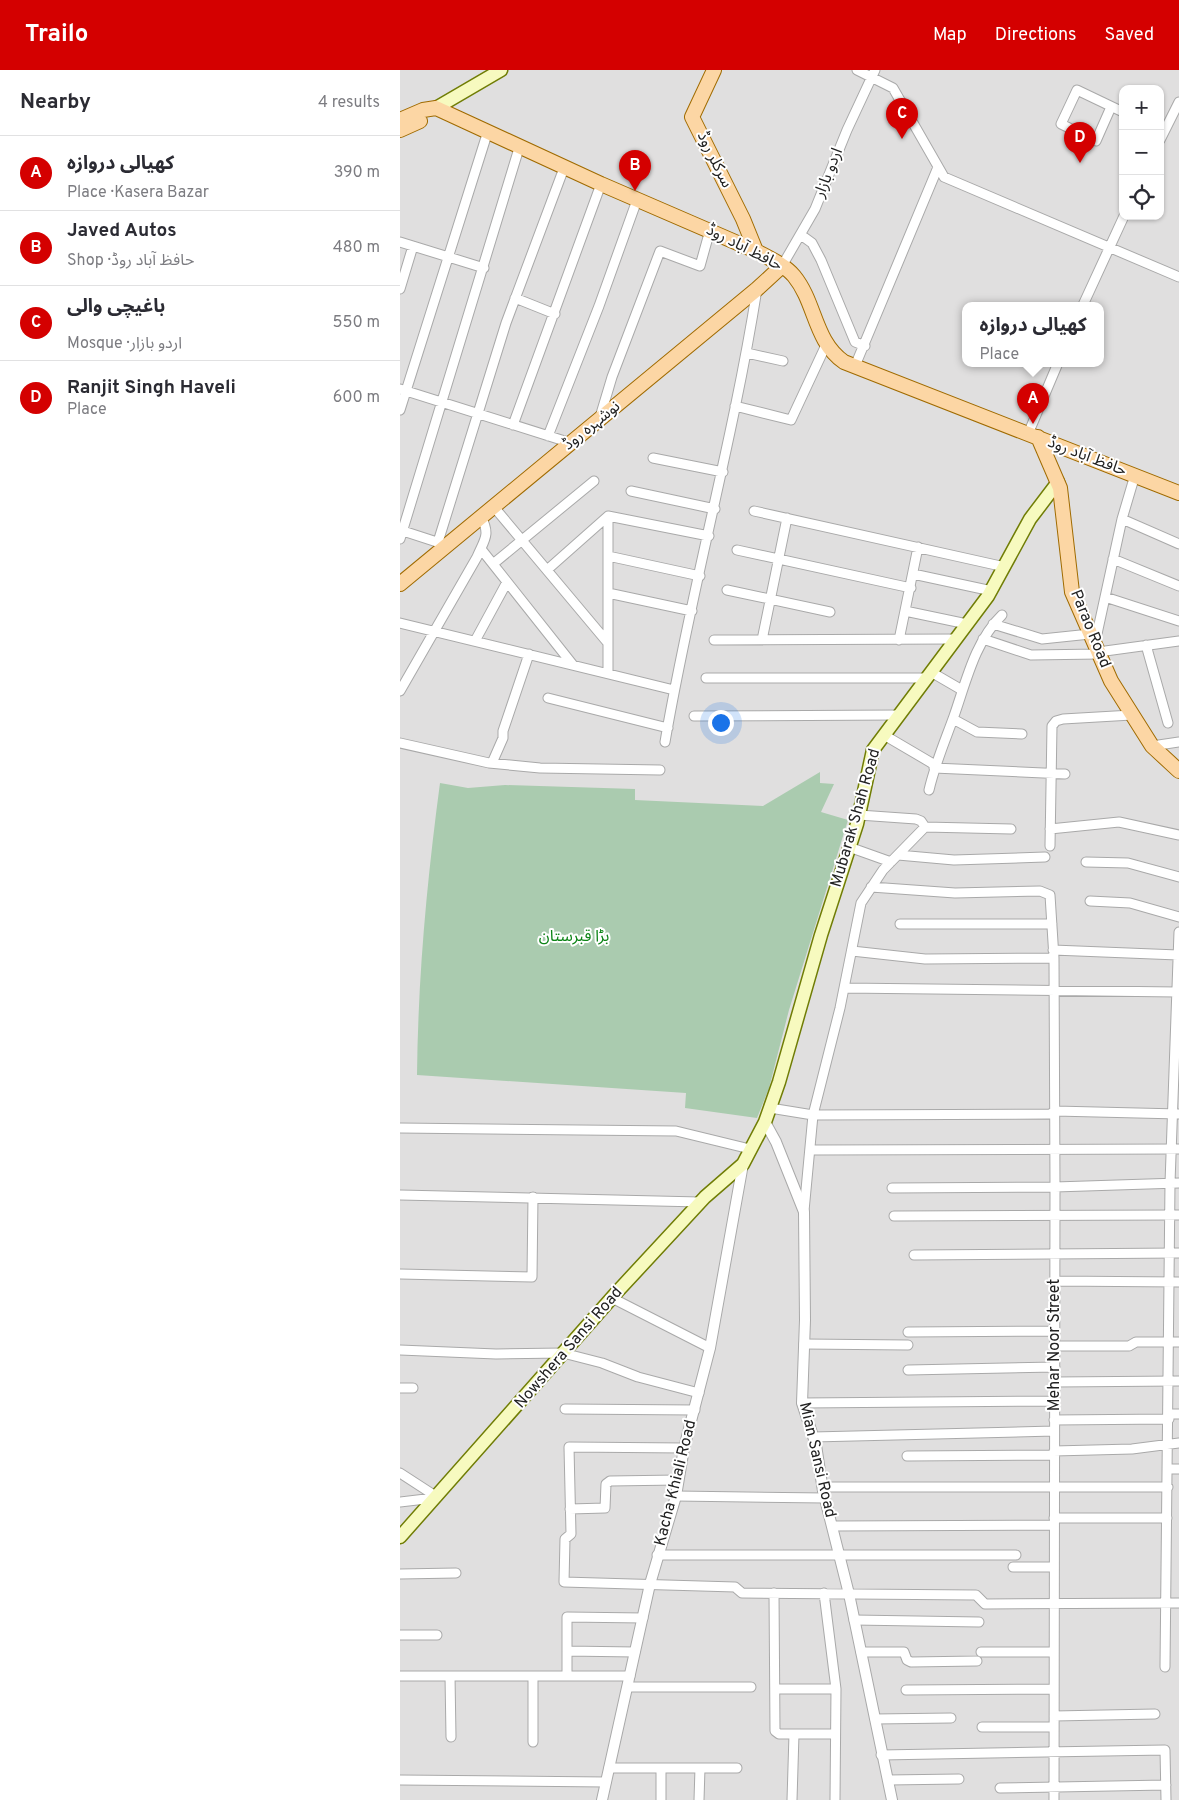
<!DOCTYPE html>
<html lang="en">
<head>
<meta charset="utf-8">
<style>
	:root { --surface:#fff; --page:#f7f7f7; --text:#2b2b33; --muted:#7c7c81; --line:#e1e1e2; --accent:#d40000 }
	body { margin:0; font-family:Overpass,"Noto Sans Arabic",sans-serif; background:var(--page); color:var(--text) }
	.controls { position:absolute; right:15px; top:15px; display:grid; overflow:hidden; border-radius:10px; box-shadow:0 1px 4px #0004 }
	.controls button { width:45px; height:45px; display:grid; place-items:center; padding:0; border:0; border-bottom:1px solid var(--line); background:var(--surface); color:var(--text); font:25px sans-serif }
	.you { position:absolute; left:320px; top:652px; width:18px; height:18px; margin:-12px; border:4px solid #fff; border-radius:50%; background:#1a73e8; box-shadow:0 0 0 8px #1a73e833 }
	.badge { display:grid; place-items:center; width:32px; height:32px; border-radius:50%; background:var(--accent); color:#fff; font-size:16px; font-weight:700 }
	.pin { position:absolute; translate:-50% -41px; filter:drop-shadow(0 1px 2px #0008) }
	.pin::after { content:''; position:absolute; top:26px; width:18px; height:15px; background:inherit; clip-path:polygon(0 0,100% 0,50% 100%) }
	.popup { position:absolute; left:562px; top:232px; width:142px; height:65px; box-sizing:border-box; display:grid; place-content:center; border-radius:10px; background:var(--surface); filter:drop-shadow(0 1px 4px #0005); font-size:16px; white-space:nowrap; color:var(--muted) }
	.popup b { font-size:19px; color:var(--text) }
	.popup::after { content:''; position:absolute; left:50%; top:100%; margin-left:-10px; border:10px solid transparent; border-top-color:var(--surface) }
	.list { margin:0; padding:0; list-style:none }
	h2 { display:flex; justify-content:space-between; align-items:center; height:65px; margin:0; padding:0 20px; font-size:21px }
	h2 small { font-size:16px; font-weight:400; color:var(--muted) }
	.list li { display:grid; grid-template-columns:32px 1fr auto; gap:15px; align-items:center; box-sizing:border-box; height:75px; padding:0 20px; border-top:1px solid var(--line) }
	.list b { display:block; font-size:19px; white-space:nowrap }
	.list p { margin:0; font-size:16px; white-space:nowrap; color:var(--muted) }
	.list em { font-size:16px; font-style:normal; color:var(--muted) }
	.icon { flex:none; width:28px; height:28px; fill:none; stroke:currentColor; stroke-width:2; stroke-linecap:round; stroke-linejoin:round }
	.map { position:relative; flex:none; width:779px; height:1730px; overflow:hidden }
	header { display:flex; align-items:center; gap:30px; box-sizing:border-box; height:70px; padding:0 25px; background:var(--accent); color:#fff }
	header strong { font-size:24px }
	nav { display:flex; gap:28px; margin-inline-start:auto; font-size:18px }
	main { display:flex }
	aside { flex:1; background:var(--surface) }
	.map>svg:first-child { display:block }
	.residential { fill:#e0dfdf; fill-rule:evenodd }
	.cemetery { fill:#aacbaf }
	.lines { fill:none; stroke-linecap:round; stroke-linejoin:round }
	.minor-casing { stroke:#a9a9a9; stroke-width:11 }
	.tertiary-casing { stroke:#a9a9a9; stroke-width:12 }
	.secondary-casing { stroke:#707d05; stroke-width:15 }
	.primary-casing { stroke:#a06b00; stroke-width:16 }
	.minor { stroke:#fff; stroke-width:9 }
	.tertiary { stroke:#fff; stroke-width:10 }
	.secondary { stroke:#f7fabf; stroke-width:12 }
	.primary { stroke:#fcd6a4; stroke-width:14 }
	.labels { text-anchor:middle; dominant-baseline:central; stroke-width:4; stroke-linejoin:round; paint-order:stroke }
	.street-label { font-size:16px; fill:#222; stroke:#fff }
	.park-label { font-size:16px; fill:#0c8416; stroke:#fff }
</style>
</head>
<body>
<header>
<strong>Trailo</strong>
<nav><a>Map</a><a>Directions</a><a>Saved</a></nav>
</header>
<main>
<aside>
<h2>Nearby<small>4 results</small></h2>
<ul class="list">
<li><span class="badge">A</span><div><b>کھیالی دروازہ</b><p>Place · Kasera Bazar</p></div><em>390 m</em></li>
<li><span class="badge">B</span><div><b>Javed Autos</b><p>Shop · حافظ آباد روڈ</p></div><em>480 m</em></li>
<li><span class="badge">C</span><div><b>باغیچی والی</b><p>Mosque · اردو بازار</p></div><em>550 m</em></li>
<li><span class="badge">D</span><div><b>Ranjit Singh Haveli</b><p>Place</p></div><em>600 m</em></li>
</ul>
</aside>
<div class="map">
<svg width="779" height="1730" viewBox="0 0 779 1730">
	<rect width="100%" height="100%" fill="#f2efe9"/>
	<path class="residential" d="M0,0H779V1730H0ZM723,19H760V146H723ZM566,235H700V293H566Z"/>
	<path class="cemetery" d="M420,702V713L434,714L421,742L448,750L389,940L369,1018L357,1048L285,1038L286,1023L17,1005C18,907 27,810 40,713L68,718L105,715L235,719V730L363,736Z"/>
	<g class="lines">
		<g class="minor-casing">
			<path id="minor" d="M457,0L493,18L544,107L779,207
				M711,37L696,71L661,54L677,20L723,42
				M760,70L779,32
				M401,165L412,173L421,190L455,272L465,276
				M0,172L84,198
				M382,196L415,139L447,60L475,0
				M0,219L13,176
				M115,228L155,244
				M683,235L724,146
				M347,283L383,291
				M455,296L538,97
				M0,319L171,373
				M335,336L391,350L426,275
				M0,340L88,61
				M200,347L212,307L260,181L300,196L310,160
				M113,355L201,114
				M628,364L658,293
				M148,366L199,236L237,130
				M253,388L323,402
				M231,421L315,439
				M94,437L208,573
				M354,441L605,497
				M208,446L309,466
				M722,449L779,474
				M0,460L43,474
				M0,469L120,75
				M38,472L106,253L164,98
				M81,479L173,595
				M337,480L511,518
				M208,486L300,506
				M713,489L779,516
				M93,494L194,411
				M147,500L208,446V603
				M513,504L592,521
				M327,520L430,542
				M208,523L292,541
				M705,527L779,551
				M505,541L567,554
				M0,553L274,620
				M593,554L642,569L690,564
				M583,569L631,585L699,584
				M314,570L556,569
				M362,570L387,448
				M499,570L518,477
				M75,571L107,512
				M695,573L722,449L735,405
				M746,575L768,653
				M698,582L779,571
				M531,602L562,620
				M306,608H527
				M0,621L77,487C84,470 91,465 81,447
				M148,628L268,658
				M294,646L499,645
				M553,649L577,662L622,664
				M484,665L535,695
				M265,672C291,520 333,371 357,219
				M0,673L89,693L140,698L260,700
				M752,676L779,672
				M92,693L103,668V661L129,584
				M534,698L665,704
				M529,720C535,694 545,671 554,646C566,612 575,571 602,545
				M459,745L516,749L521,751L525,757
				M650,759L719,752L779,765
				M650,776L652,656L656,651L663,649L732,645
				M449,777L491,792
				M498,785L554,790L645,787
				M686,792L728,793L779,807
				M471,817L555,823L640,821L650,825L654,888L655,1117L654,1730
				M690,831L730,833L779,847
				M500,854H652
				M653,880L778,885
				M452,881L525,889L654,888
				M444,918L777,922
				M370,1038L413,1045L650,1044L655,1041L779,1044
				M0,1058L276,1061L350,1079
				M411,1080L779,1079
				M492,1118L655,1117L779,1113
				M0,1125L300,1132
				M404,1141L413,1045L440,938L461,833L483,800L525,757L611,759
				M494,1146L779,1145
				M514,1185L779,1183
				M0,1204L132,1207L133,1127
				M655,1211L779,1212
				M212,1228L310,1278
				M508,1262L655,1261
				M404,1274L508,1275
				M655,1276H729L736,1272H779
				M0,1280L96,1284L163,1283L202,1293L238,1307L299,1323
				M508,1300L655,1297
				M655,1312L779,1311
				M0,1318H13
				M402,1333L654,1331
				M165,1339L295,1340
				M769,1344H779
				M654,1350L769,1349
				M413,1367L654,1361
				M284,1378L169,1377L171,1464L165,1469L164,1512L335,1517L342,1523L576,1525L585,1534L779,1533
				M654,1381L732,1379L779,1373
				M507,1386L654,1385
				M768,1399H779
				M0,1403L37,1427
				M423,1417H768
				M276,1426L425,1428
				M0,1432L34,1428
				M170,1439L205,1438L206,1414L210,1411L278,1410
				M654,1448H767
				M432,1456L654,1455
				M257,1485H616
				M613,1497H654
				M0,1504L56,1503
				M374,1523L375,1661L379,1664H435
				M424,1523L436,1619L435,1730
				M454,1550L579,1552
				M0,1565H37
				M167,1581L235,1582
				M461,1582H504L507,1590L511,1592L577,1591
				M581,1582H654
				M765,1597L770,1113L779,862
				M0,1606H230
				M50,1606L51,1667
				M133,1606V1672
				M167,1606V1547L243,1548
				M229,1617H351
				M376,1619H436
				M506,1620L654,1619
				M654,1646L755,1644
				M475,1649L551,1648
				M582,1657H654
				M481,1685L765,1680L766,1730
				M209,1698H337
				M261,1699V1730
				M0,1710L206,1712
				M488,1710L559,1709
				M600,1718L766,1715
				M299,1730L300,1698
				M392,1730L394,1664"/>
		</g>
		<g class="tertiary-casing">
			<path id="tertiary" d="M365,1052L376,1072L404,1142L405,1250L402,1333L416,1375L423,1421L449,1524L492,1730
				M202,1730L250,1514L276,1426L284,1378L310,1278L343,1094"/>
		</g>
		<g class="secondary-casing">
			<path id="secondary" d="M36,38L101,0
				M0,1467L217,1222L305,1127L343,1094L365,1052L379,1012L421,865L457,754L473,680L588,526L630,449L658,412"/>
		</g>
		<g class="primary-casing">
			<path id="primary" d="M314,0L292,47L343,149L356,181
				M0,50L23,40L36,38L201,114L356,181C369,188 385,195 394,206C416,233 414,271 444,292L779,423
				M0,60L20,51
				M638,367L660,418L672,522L711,611L752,676L779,701
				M0,514L357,219L382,196"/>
		</g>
		<use href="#minor" class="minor"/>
		<use href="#tertiary" class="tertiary"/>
		<use href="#secondary" class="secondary"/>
		<use href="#primary" class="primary"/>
	</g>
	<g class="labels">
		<g class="street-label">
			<text transform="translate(314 90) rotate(64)">سرکلر روڈ</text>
			<text transform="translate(429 103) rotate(-68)">اردو بازار</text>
			<text transform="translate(344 178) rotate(27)">حافظ آباد روڈ</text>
			<text transform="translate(192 356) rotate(-39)">نوشہرہ روڈ</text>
			<text transform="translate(687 387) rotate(21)">حافظ آباد روڈ</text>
			<text transform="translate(690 559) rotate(68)">Parao Road</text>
			<text transform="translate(456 748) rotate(-74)">Mubarak Shah Road</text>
			<text transform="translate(655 1275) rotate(-90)">Mehar Noor Street</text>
			<text transform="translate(169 1278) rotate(-49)">Nowshera Sansi Road</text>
			<text transform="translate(417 1390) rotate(77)">Mian Sansi Road</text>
			<text transform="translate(276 1413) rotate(-76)">Kacha Khiali Road</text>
		</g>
		<g class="park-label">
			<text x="174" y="867">بڑا قبرستان</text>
		</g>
	</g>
</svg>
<div class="controls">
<button>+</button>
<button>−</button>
<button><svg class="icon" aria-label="locate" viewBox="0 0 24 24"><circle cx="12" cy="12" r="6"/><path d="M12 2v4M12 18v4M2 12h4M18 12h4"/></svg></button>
</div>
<div class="you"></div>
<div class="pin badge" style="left:633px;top:354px">A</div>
<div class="popup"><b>کھیالی دروازہ</b>Place</div>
<div class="pin badge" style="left:235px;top:121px">B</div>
<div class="pin badge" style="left:502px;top:69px">C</div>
<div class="pin badge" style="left:680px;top:93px">D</div>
</div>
</main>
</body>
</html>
